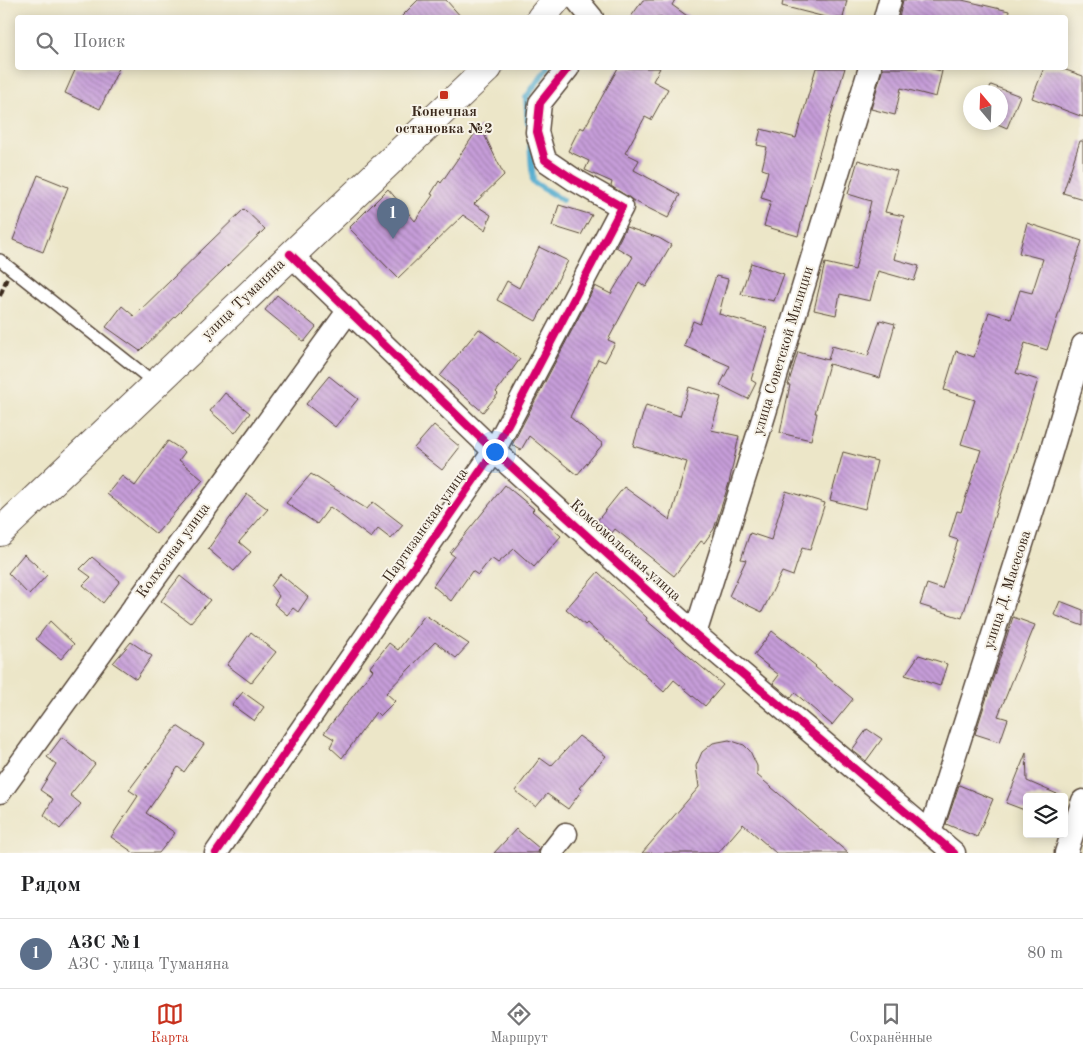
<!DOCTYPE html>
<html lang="ru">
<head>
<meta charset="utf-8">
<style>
	:root { --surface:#fff; --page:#f2f2f2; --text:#202124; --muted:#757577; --line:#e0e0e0; --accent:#c8321e }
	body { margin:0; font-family:"Old Standard TT",serif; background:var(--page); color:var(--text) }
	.controls { position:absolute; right:15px; bottom:15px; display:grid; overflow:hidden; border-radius:5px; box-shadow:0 2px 12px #0003 }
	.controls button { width:45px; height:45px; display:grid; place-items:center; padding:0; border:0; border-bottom:1px solid var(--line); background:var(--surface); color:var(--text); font:25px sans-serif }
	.compass { position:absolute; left:963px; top:85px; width:45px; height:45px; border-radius:50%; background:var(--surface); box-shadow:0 2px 12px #0003; rotate:341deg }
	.you { position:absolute; left:494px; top:451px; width:18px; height:18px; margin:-12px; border:4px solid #fff; border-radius:50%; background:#1a73e8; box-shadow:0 0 0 8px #1a73e833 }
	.badge { display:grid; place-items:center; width:32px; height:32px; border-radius:50%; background:var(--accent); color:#fff; font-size:16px; font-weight:700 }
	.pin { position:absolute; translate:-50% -41px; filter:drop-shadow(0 1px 2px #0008) }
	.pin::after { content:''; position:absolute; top:26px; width:18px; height:15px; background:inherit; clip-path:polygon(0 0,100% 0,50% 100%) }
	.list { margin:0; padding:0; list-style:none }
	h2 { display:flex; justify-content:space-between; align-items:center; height:65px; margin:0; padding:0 20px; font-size:21px }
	h2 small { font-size:16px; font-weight:400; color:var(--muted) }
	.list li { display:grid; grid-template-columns:32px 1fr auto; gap:15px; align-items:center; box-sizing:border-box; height:70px; padding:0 20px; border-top:1px solid var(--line) }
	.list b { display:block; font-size:19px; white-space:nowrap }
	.list p { margin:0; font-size:16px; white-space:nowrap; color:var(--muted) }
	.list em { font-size:16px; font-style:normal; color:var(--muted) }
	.icon { flex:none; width:28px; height:28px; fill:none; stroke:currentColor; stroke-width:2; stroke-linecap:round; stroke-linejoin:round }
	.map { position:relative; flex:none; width:1083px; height:853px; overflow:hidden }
	.search { position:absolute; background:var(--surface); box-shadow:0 2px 12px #0003; left:15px; right:15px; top:15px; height:55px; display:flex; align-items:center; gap:12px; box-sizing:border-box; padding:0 18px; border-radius:5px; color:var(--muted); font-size:19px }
	.sheet { height:135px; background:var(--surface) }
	nav { display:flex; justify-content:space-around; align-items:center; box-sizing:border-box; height:70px; border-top:1px solid var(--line); background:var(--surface); font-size:14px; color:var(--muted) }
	nav a { display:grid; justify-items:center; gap:2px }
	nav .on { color:var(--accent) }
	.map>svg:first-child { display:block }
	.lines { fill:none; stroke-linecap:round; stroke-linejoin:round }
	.stream { stroke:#51abce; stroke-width:6 }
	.building { fill:url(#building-back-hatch) }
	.service-casing { stroke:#564638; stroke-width:14 }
	.minor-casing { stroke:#564638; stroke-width:25 }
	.tertiary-casing { stroke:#564638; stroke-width:30 }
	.service { stroke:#fff; stroke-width:11 }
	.minor { stroke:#fff; stroke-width:22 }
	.tertiary { stroke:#fff; stroke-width:28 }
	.rail { stroke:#3b2a1e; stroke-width:4; stroke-dasharray:8 4; stroke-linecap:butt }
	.cycleway-casing { stroke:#f7f3e8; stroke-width:11 }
	.cycleway { stroke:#d6006c; stroke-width:8 }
	.poi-dot { fill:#c8321e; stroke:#f7f3e8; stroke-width:2 }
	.labels { text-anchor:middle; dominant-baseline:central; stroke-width:4; stroke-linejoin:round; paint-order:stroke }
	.poi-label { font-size:15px; font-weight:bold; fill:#3b2a1e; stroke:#f7f3e8 }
	.street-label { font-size:15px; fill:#3b2a1e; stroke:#f7f3e8 }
</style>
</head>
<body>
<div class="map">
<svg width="1083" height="853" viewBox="0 0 1083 853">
	<defs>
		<pattern id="building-back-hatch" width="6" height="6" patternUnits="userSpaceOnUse" patternTransform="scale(1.25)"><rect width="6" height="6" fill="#c69dd9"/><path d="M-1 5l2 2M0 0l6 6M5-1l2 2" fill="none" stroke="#a280af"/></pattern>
	</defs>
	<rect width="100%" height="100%" fill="#f7f3e8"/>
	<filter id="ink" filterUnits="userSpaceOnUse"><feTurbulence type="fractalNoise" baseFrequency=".02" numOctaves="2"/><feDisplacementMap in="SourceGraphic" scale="10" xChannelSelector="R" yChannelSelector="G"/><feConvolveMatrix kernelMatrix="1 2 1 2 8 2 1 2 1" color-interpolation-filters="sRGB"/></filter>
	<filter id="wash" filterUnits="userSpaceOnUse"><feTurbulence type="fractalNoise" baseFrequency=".0096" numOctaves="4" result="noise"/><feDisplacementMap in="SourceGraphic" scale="20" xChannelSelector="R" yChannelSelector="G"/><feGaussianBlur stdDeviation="1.12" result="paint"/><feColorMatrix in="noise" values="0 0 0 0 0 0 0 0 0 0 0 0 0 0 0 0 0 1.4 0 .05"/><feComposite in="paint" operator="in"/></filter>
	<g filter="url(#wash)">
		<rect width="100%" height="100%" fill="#ece6c8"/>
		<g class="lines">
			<path class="stream" d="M528,122L526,98L547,68
				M530,142L533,182L562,200"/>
		</g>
		<g id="blocks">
			<path class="building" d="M418,0H446L462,18H400Z
				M643,0H675L672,5L690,18H630Z
				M783,0H847L843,18H829L782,6Z
				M903,0H962L1009,11L1008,18H899Z
				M76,68H119L100,109L65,93Z
				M618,68H660L653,81L668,89L651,120L645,117L625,153L639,160L634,170L680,195L668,218L634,201L611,186L612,182L585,170L589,161L568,151L580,127L584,129Z
				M816,68H845L814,171L798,236L764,226L771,201L761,198L768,171L762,169L767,147L757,145L761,129L796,138Z
				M883,68H927L942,71L936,97L901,88L895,115L871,109Z
				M1044,68H1060L1083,76V117L1032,98Z
				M991,85L1020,96L1007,128L993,122H1000V92H988Z
				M480,126L504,175L474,204L491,215L485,230L463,215L398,278L349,228L388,189L415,221L433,195L431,194L439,181L441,183Z
				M1080,141H1083V199L1063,193Z
				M858,160L897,171L885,212L904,216L894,259L919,266L914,281L878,271L870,301L840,294L836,315L814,310L825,263L855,270L871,201L848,194Z
				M38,175L68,187L43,252L13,240Z
				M559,205L592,215L581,235L552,226Z
				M244,209L265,229L140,351L106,327L122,306L134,316Z
				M1027,223L1082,241L1047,350L1025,343L1016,373L1038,380L962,618L920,605L927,584L942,589L958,540L949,537L957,511L961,512L981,450L961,444L975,400L944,390L956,351L974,357L989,312L1011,319L1020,290L1032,293L1043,259L1019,253Z
				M626,227L659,238L671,245L646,287L639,282L608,340L615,343L605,362L598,359L570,417L603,444L577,475L529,436L521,450L512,445L595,286L611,294L633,257L616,247Z
				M539,247L568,261L536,321L497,300L507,281L519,288Z
				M751,263L784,274L774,301L741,294Z
				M716,276L728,279L719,314L767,328L751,380L756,383L748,399L720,385L730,366L684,346L693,321L700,324Z
				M277,295L316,327L304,342L265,310Z
				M880,320L895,324L880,378L829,364L815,413H817L811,440L780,433L790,385H788L798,352L828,360L832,346L868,356Z
				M479,329L520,359L496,392L498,394L483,412L440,376Z
				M329,376L358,399L335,427L306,404Z
				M689,387L721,397L711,430L739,436L729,483L714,529L704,543L701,541L674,576L615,529L612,533L597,521L624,487L670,520L687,462L633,446L646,405L680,416Z
				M225,393L250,413L235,433L210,411Z
				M434,425L460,447L442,470L414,448Z
				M168,441L185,452L179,460L203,480L156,534L107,494L122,476L135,486Z
				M843,452L877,461L865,509L830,500Z
				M311,474L367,509L373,502L403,525L391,539L378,529L371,538L330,507L317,524L286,503Z
				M505,485L534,509L532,511L561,536L534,567L514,549L498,563L491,558L478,575L472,571L451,601L433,586L454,556L450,553Z
				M786,491L825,503L810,550L802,548L793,576L782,572L762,612L729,596L746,560L741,559L750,533L771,540Z
				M247,494L268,509L239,542L251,552L234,571L208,549Z
				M24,554L47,575L29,595L8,573Z
				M92,557L120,581L103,603L83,585L91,577L80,569Z
				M598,572L647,618L646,620L723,685L705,706L674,680L664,692L587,623L585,625L566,609Z
				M280,574L308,597L298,612L293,608L287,615L274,604L279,596L271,586Z
				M180,576L210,600L190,623L161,601Z
				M1060,601L1083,610V626L1054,615Z
				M425,615L469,644L456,658L435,642L386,693L395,701L380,716L376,712L342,758L330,747L334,739L324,733L373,670L370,667L389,643L398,650Z
				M1013,617L1035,625L998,716L1008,719L1000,742L975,734Z
				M50,621L74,644L61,659L36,639Z
				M772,631L816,666L815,667L853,699L832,725L795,693L791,698L773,683L779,675L754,655Z
				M251,632L276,652L251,683L227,665Z
				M131,642L152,656L136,679L113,663Z
				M919,655L947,664L940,686L905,675Z
				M243,692L264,707L254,721L232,705Z
				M177,726L204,744L184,772L178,767L146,813L175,833L159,853H134L111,837L138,796L129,790Z
				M867,729L882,739L866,761L852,750Z
				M579,736L606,756L579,788L582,790L568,809L547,794L536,807L515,791L540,758L551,766Z
				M62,737L95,764L70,795L81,804L60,829L44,815L53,799L40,790L56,764L47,757Z
				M729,740L744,745L750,751L757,766V775L848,853H776L743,824L718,853H642L699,787L696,766L702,752L713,743Z
				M1026,753L1027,781L1064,797H1027V811L1006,803Z
				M959,785L993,799L977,837L946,824Z
				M516,829L539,848L538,853H494Z"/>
		</g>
	</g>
	<g filter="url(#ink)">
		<use href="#blocks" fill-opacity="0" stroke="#564638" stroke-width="1"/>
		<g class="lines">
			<g class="service-casing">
				<path id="service" d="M0,260L156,384"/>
			</g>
			<g class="minor-casing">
				<path id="minor" d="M577,0L592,18
					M885,18L890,0
					M290,254L494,451L695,634L954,853
					M695,634L763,419L870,68
					M0,792L349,310
					M930,833L1049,459L1083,345
					M216,853L494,451L622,207L573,179L545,160L537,132L540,103L568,68
					M551,853L566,834
					M1066,853L1083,801"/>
			</g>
			<g class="tertiary-casing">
				<path id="tertiary" d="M541,18L556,0
					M0,532L488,68"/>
			</g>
			<use href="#service" class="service"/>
			<use href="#minor" class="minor"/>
			<use href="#tertiary" class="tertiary"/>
			<path class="rail" d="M0,296L7,278"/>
			<g class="cycleway-casing">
				<path id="cycleway" d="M290,254L494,451L695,634L954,853
					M216,853L494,451L622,207L573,179L545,160L537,132L540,103L568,68"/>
			</g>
			<use href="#cycleway" class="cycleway"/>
		</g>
	</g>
	<rect class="poi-dot" x="439" y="90" width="10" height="10" rx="2.5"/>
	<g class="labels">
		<g class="poi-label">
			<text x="444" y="112">Конечная<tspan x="444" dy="17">остановка №2</tspan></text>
		</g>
		<g class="street-label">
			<text transform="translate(244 300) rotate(-44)">улица Туманяна</text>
			<text transform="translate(784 351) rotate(-73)">улица Советской Милиции</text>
			<text transform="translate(426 526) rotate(-55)">Партизанская улица</text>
			<text transform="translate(174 551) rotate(-54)">Колхозная улица</text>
			<text transform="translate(625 551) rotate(42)">Комсомольская улица</text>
			<text transform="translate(1008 590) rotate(-72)">улица Д. Масесова</text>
		</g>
	</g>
</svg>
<div class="controls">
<button><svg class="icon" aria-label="layers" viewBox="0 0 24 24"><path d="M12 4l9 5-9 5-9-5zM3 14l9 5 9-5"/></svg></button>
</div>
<svg class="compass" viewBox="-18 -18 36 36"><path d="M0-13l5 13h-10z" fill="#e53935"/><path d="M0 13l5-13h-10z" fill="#757577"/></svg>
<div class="you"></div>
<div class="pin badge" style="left:393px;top:239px;background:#5c6f8a">1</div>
<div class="search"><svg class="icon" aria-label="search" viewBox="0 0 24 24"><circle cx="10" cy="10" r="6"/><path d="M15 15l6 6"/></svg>Поиск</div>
</div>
<section class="sheet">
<h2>Рядом<small></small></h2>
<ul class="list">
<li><span class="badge" style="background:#5c6f8a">1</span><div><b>АЗС №1</b><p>АЗС · улица Туманяна</p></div><em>80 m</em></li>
</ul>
</section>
<nav>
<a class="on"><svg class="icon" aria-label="map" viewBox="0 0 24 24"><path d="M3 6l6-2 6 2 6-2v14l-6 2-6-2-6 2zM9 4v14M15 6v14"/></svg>Карта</a>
<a><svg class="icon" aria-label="directions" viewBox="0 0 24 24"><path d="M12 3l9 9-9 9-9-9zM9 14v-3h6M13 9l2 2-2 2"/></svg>Маршрут</a>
<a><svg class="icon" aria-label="saved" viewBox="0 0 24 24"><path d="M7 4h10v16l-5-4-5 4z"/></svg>Сохранённые</a>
</nav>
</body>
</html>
